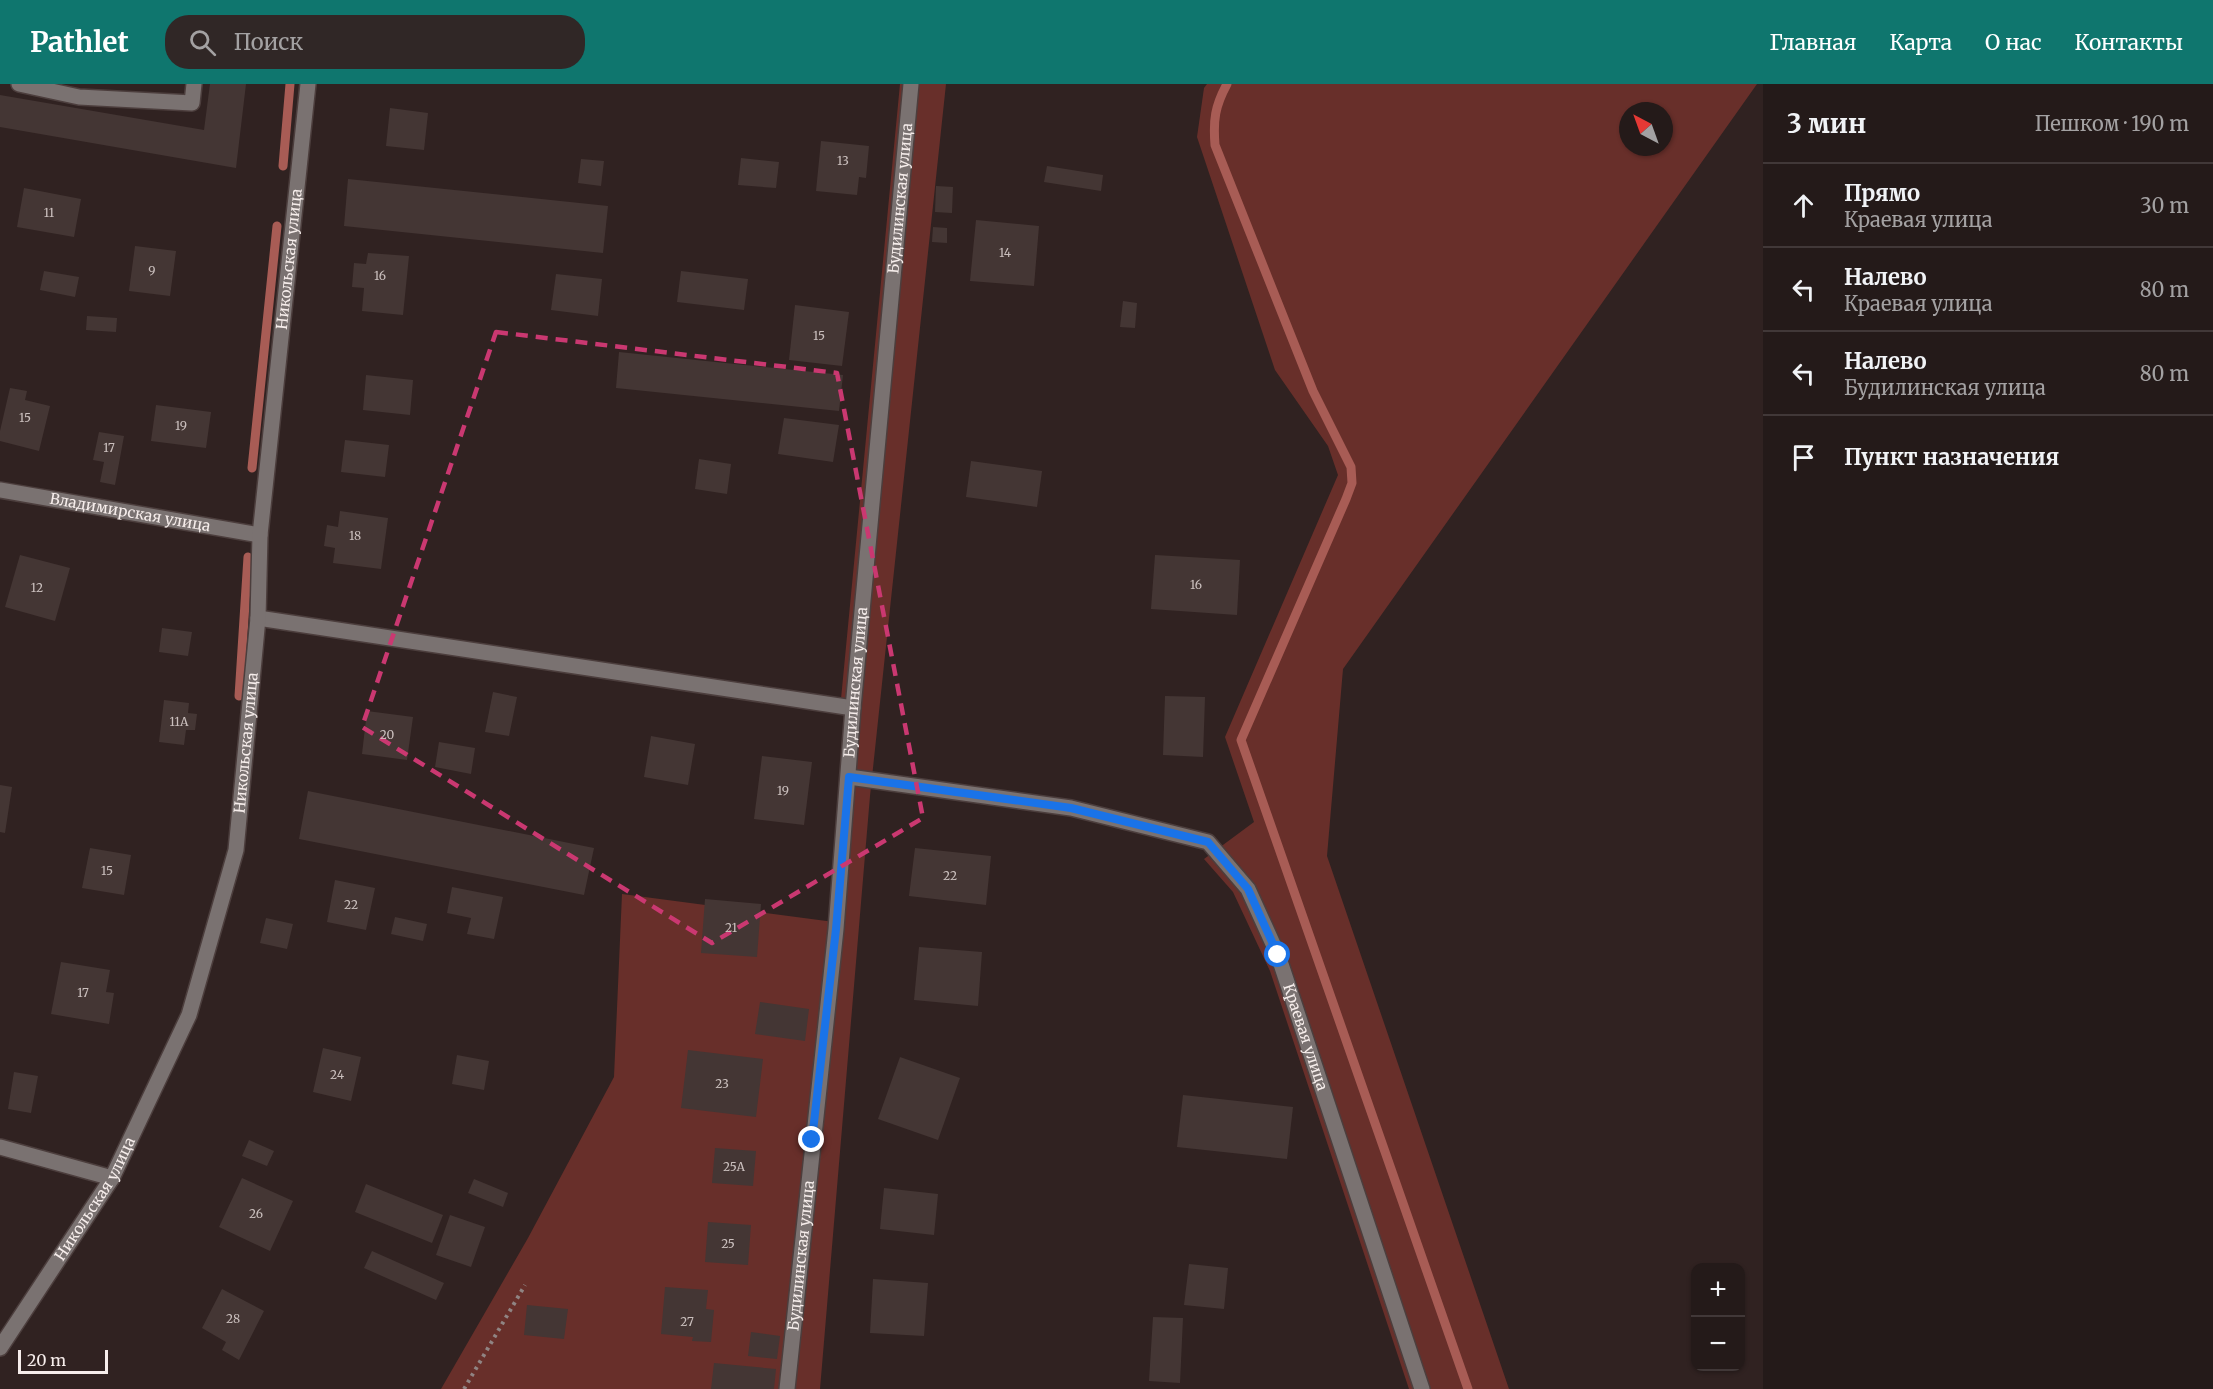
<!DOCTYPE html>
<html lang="ru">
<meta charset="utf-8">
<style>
body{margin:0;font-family:Merriweather,serif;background:#302726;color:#f1f3f6}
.controls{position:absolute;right:18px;bottom:18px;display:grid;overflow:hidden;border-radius:12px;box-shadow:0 2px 4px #0004}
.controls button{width:54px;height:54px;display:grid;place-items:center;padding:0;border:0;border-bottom:2px solid #413838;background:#241a19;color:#f1f3f6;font:30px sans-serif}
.compass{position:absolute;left:1619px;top:18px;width:54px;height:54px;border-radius:50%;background:#241a19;box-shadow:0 2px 4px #0004;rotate:319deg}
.scale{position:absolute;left:18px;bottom:15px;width:90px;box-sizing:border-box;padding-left:6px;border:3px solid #f6edeb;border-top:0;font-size:16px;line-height:21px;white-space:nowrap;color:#f6edeb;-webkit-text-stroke:4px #302221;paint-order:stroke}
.stop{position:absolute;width:18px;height:18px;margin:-14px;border:4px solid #1a73e8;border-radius:50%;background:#fff}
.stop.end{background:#1a73e8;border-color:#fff;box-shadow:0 2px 6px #0008}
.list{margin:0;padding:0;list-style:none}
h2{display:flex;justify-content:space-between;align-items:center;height:78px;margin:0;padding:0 24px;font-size:26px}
h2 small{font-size:20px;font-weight:400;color:#a3a1a2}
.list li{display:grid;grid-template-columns:39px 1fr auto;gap:18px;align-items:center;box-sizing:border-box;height:84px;padding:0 24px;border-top:2px solid #413838}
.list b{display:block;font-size:22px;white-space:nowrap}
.list p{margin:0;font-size:20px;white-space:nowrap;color:#a3a1a2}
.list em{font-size:20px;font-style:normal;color:#a3a1a2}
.icon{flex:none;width:33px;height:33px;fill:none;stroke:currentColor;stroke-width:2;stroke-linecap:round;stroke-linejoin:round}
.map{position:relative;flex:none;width:1763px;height:1305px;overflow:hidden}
header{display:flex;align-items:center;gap:36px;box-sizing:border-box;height:84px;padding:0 30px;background:#0f766e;color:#fff}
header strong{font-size:28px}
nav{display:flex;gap:33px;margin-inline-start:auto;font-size:21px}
.search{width:420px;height:54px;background:#302726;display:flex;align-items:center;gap:15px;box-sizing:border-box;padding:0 21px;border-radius:24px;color:#a3a1a2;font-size:22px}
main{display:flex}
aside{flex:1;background:#241a19}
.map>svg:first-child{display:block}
.green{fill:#682f2a;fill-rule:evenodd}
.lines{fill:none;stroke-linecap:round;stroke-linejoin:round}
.stream{stroke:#a85c55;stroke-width:9}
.building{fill:#443634}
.minor-casing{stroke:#4c3e3d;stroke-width:18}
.path{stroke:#908483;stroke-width:4;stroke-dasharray:3 4.5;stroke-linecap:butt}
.minor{stroke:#7a7271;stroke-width:15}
.route{stroke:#1a73e8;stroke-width:8}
.marked{fill:none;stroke:#ca3871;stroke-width:4.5;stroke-dasharray:12 8;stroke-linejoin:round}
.labels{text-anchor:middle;stroke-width:4.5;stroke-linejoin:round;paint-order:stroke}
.number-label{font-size:12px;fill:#cabfbd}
.street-label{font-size:15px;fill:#f6edeb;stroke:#302221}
</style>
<header>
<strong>Pathlet</strong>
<div class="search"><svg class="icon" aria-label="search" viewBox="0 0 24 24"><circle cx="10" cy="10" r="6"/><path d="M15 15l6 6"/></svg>Поиск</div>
<nav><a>Главная</a><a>Карта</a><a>О нас</a><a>Контакты</a></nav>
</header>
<main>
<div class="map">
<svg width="1763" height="1305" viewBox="0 0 1763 1305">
<rect width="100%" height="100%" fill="#302221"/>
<g class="green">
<path d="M900 0H946L870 712 820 1305H441L528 1154 614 993 622 810 834 838 849 649 841 615Z"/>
<path d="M1207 0H1757L1343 585 1327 772 1509 1305H1409L1270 887 1233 808 1204 775 1254 738 1225 653 1338 391 1328 362 1275 286 1197 53 1204 4ZM1628 27H1664V63H1628Z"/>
</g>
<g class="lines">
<g class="stream">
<path d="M1227 0C1215 22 1213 36 1215 61L1313 307 1351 383 1352 399 1346 415 1241 656 1468 1305"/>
<path d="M283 82 290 0"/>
<path d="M252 384 277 142"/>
<path d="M239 612 248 473"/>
</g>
</g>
<g class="building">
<path d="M210 0H246L236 84 0 43V11L204 46Z"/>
<path d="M390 24 428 29 424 66 386 62Z"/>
<path d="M821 57 869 62 866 94 859 93 857 111 816 107Z"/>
<path d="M741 74 779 78 776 104 738 101Z"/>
<path d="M581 75 604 77 601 102 578 99Z"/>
<path d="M1047 82 1103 91 1101 107 1044 98Z"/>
<path d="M348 95 608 122 603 169 344 142Z"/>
<path d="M936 102 953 103 952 129 935 128Z"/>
<path d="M24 104 81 115 74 153 17 143Z"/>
<path d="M976 136 1039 142 1034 202 970 197Z"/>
<path d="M933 143 947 144V159L932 158Z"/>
<path d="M135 162 176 167 170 212 129 207Z"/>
<path d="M368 169 409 172 403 231 362 227 364 204 352 203 354 179 366 180Z"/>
<path d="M44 187 79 193 75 213 40 206Z"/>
<path d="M681 187 748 195 744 226 677 218Z"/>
<path d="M556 190 602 195 598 232 551 226Z"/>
<path d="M1123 217 1137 219 1135 244 1120 243Z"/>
<path d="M795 221 849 228 842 282 789 276Z"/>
<path d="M87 232 117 234 116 248 86 246Z"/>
<path d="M619 268 843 291 839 327 616 304Z"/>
<path d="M366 291 413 296 410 331 363 326Z"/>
<path d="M10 304 27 307 25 316 50 322 39 367 0 357V347Z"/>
<path d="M156 321 211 328 206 364 151 357Z"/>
<path d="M784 334 839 341 833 378 778 370Z"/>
<path d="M99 348 124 352 115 401 100 398 104 378 93 376Z"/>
<path d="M345 356 389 361 385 393 341 388Z"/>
<path d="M699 375 731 380 727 410 695 405Z"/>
<path d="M971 377 1042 387 1037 423 966 413Z"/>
<path d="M340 427 388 434 381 485 333 479 335 464 324 462 327 441 338 443Z"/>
<path d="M20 471 70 484 55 537 5 523Z"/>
<path d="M1155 471 1240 476 1237 531 1151 525Z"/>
<path d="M162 544 192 548 188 572 159 568Z"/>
<path d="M493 608 517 613 509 652 485 648Z"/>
<path d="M1165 612 1205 613 1203 673 1163 671Z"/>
<path d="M164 616 189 619 188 629 197 630 195 646H186L184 661 159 658Z"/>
<path d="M367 627 413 633 407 676 362 670Z"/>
<path d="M651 652 695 660 688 701 644 693Z"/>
<path d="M439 658 475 664 471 690 435 683Z"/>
<path d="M762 672 812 678 804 741 754 735Z"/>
<path d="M0 701 12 703 5 749 0 748Z"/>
<path d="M308 707 594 764 584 811 299 755Z"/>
<path d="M90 764 131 771 124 811 82 804Z"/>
<path d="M915 764 991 772 986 821 909 812Z"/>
<path d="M335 796 375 804 366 846 327 838Z"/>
<path d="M452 803 503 813 494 855 467 850 471 834 447 829Z"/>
<path d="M705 815 761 820 757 873 701 869Z"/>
<path d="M395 833 427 840 423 857 391 850Z"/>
<path d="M266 834 293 840 287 865 260 859Z"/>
<path d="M919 863 982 868 978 922 914 916Z"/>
<path d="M61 878 110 886 106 908 114 909 109 940 51 930Z"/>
<path d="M760 918 809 925 805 957 755 950Z"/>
<path d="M323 964 361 973 351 1017 313 1008Z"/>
<path d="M688 966 763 975 756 1033 681 1024Z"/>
<path d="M457 971 489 977 484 1006 452 1000Z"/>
<path d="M900 973 960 994 938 1056 878 1035Z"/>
<path d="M14 988 38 992 31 1029 8 1025Z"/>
<path d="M1183 1011 1293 1023 1287 1075 1177 1063Z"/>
<path d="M249 1056 274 1067 267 1082 242 1072Z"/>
<path d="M715 1064 756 1067 753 1102 712 1099Z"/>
<path d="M242 1094 293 1117 270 1167 219 1143Z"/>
<path d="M474 1095 508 1109 503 1123 468 1109Z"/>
<path d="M366 1100 443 1131 432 1159 355 1128Z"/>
<path d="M884 1104 938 1110 934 1151 880 1145Z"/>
<path d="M450 1131 485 1143 471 1183 436 1171Z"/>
<path d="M708 1138 751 1141 748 1181 705 1178Z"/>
<path d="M372 1167 444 1199 436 1216 364 1184Z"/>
<path d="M1189 1180 1228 1184 1224 1225 1184 1221Z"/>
<path d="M873 1195 928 1199 924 1252 870 1249Z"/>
<path d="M665 1203 708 1206 706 1225 714 1226 711 1258 692 1257 693 1253 661 1250Z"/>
<path d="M222 1205 264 1227 239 1276 222 1266 226 1258 202 1244Z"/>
<path d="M527 1221 568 1225 564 1255 524 1251Z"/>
<path d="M1153 1233 1183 1234 1180 1299 1149 1297Z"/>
<path d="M751 1248 780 1252 777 1275 748 1272Z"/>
<path d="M714 1279 776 1285 774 1305H711Z"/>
</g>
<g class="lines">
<g class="minor-casing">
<g id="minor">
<path d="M19 0 79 13 192 19 194 0"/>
<path id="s1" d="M0 406 260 451"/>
<path d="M258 534 853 624"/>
<path id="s2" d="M849 693 1071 724 1208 758 1248 805 1278 871 1422 1305"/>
<path d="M0 1063 112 1094"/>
<path id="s3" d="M0 1264 112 1094 189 931 236 766 258 534 260 451 308 0"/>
<path id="s4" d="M787 1305 836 845 853 624 911 0"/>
</g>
</g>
<path class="path" d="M464 1305 525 1201"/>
<use href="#minor" class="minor"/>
</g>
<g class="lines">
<path class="route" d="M812 1056 836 845 849 693 1071 724 1208 758 1248 805 1278 871"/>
</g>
<path class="marked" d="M496 248 837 289 923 734 712 859 362 643Z"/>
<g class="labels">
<g class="number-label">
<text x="843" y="81">13</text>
<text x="49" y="133">11</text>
<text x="1005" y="173">14</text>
<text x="152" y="191">9</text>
<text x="380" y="196">16</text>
<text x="819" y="256">15</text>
<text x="25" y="338">15</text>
<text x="181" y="346">19</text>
<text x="109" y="368">17</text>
<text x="355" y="456">18</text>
<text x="1196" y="505">16</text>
<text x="37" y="508">12</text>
<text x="179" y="642">11А</text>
<text x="387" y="655">20</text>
<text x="783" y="711">19</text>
<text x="107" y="791">15</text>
<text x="950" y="796">22</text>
<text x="351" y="825">22</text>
<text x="731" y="848">21</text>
<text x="83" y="913">17</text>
<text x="337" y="995">24</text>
<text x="722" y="1004">23</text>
<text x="734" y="1087">25А</text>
<text x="256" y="1134">26</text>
<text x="728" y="1164">25</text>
<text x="233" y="1239">28</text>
<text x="687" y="1242">27</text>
</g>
<g class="street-label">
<text dy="5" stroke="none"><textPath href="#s4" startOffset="1196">Будилинская улица</textPath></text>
<text dy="5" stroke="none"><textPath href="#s3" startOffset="1149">Никольская улица</textPath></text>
<text dy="5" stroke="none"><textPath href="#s1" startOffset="132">Владимирская улица</textPath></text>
<text dy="5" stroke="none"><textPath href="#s4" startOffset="710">Будилинская улица</textPath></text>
<text dy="5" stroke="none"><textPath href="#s3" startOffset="663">Никольская улица</textPath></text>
<text dy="5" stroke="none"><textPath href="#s2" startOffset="586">Краевая улица</textPath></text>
<text dy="5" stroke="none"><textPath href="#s3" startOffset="177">Никольская улица</textPath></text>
<text dy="5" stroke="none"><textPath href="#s4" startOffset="134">Будилинская улица</textPath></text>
</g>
</g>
</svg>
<div class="controls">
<button>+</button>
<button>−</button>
</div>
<svg class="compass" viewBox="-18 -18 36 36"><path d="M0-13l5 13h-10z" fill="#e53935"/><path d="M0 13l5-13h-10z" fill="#a3a1a2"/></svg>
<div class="scale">20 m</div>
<div class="stop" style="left:1278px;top:871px"></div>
<div class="stop end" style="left:812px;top:1056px"></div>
</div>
<aside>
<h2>3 мин<small>Пешком · 190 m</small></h2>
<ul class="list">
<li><svg class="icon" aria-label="ahead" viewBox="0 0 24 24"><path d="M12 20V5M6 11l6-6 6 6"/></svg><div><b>Прямо</b><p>Краевая улица</p></div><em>30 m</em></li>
<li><svg class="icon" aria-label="left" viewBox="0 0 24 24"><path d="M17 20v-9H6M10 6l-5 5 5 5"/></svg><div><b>Налево</b><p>Краевая улица</p></div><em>80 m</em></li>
<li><svg class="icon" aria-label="left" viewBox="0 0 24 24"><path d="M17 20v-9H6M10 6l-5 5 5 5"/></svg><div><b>Налево</b><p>Будилинская улица</p></div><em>80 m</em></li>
<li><svg class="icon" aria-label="arrive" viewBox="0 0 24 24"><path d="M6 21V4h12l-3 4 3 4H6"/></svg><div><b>Пункт назначения</b></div></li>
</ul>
</aside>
</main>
